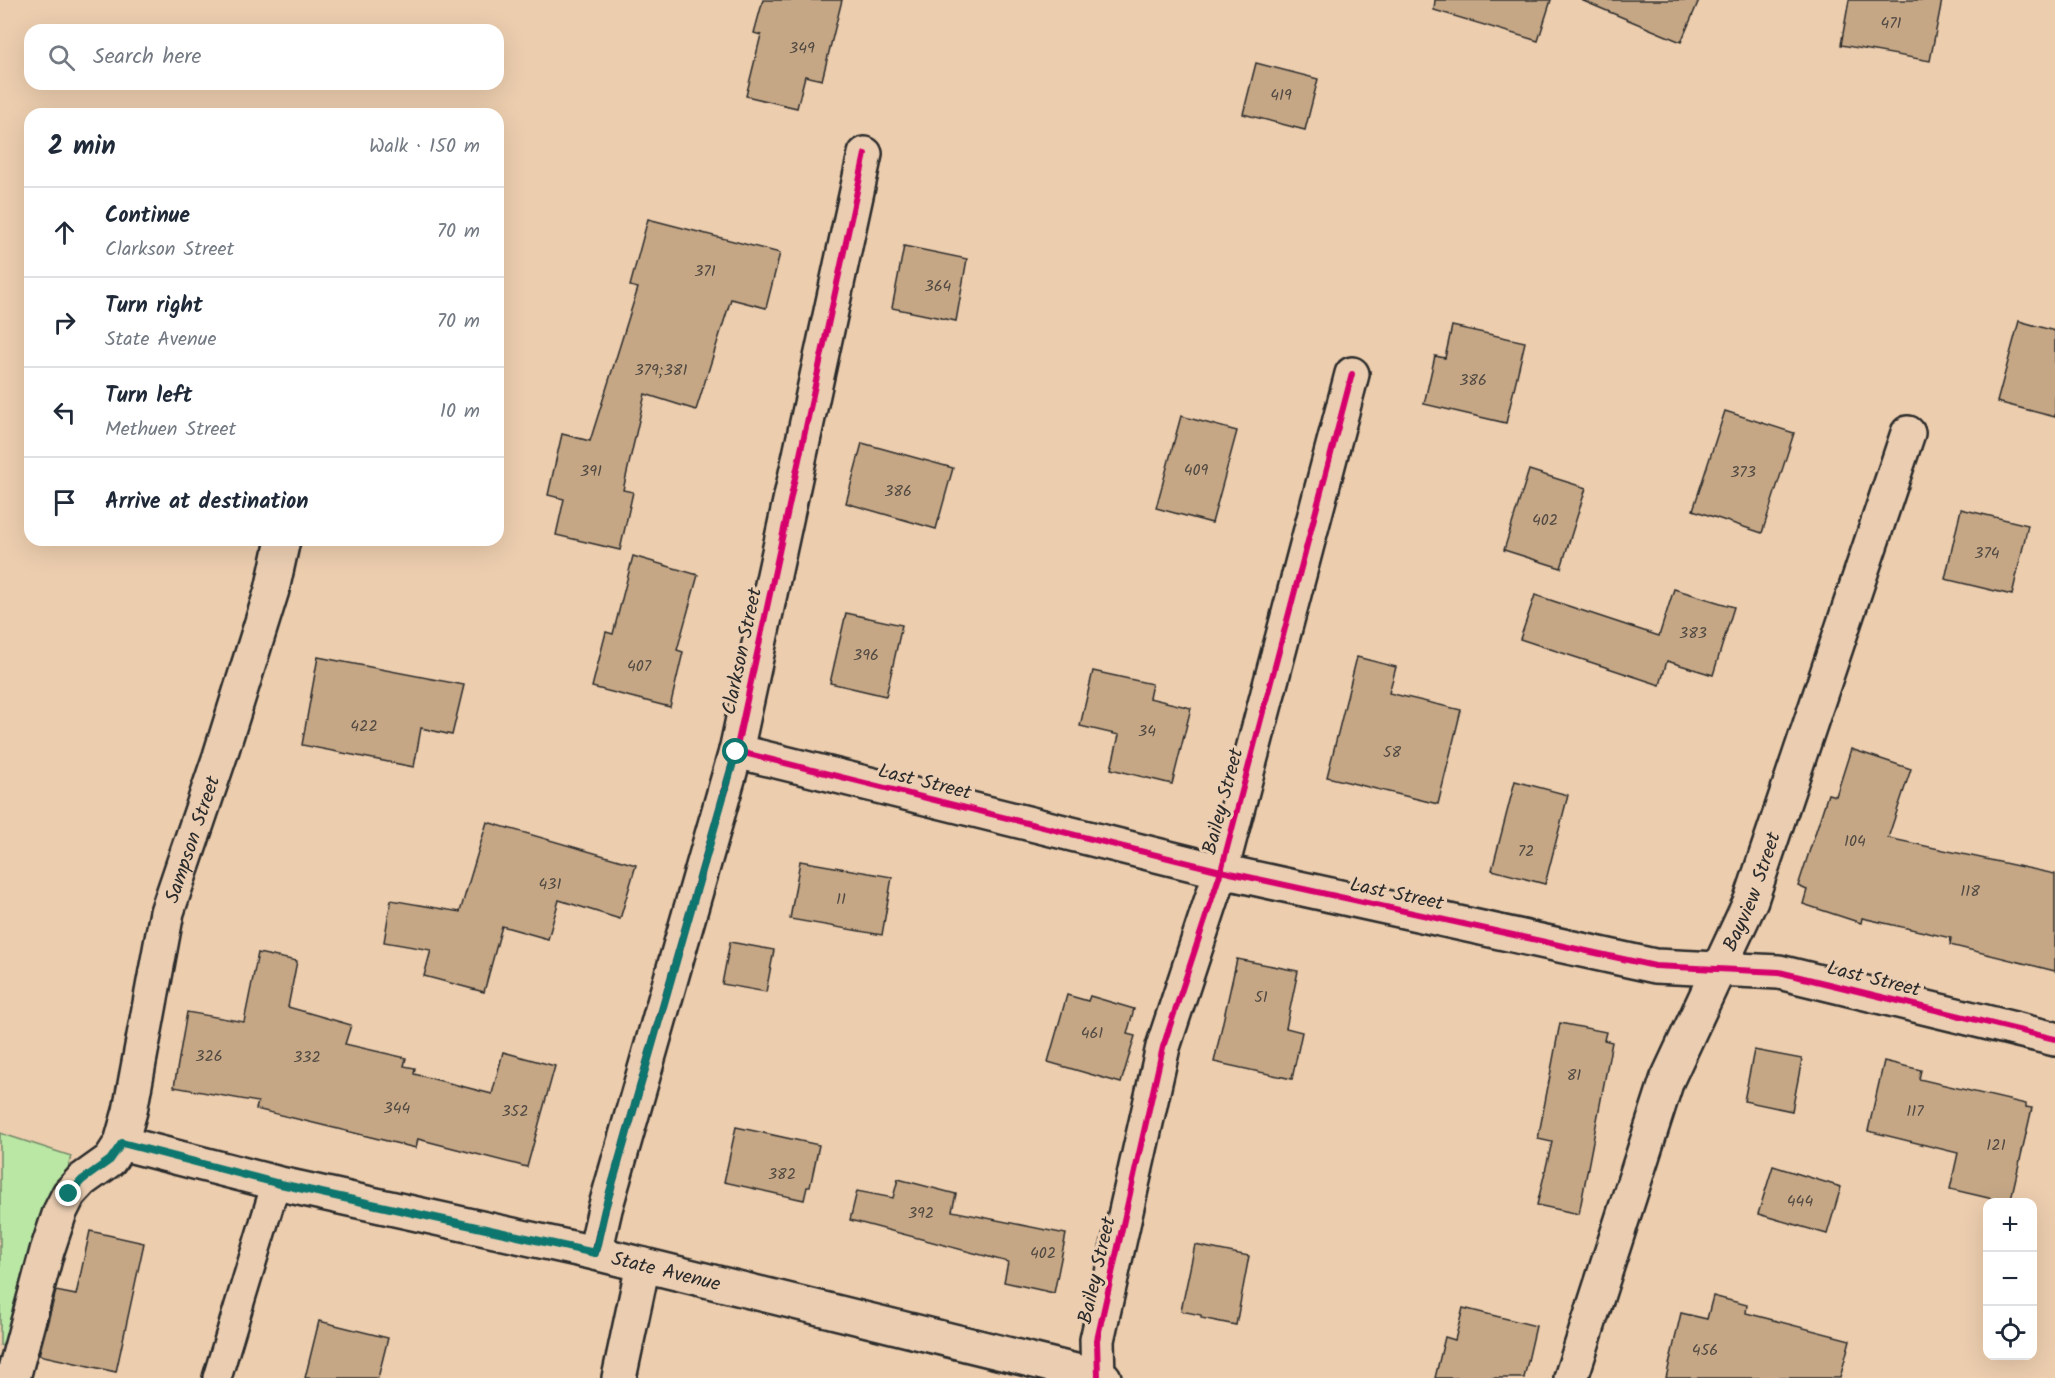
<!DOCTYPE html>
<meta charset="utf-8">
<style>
body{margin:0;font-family:Kalam,sans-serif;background:#f6f6f7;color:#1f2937}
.controls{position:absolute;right:18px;bottom:18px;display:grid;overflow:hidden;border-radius:12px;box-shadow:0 6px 24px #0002}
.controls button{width:54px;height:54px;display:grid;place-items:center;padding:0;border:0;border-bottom:2px solid #e0e1e3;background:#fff;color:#1f2937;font:30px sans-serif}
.stop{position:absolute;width:18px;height:18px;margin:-14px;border:4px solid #0f766e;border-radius:50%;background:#fff}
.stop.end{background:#0f766e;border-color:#fff;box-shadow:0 2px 6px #0008}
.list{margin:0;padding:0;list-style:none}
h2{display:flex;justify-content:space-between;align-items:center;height:78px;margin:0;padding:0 24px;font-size:26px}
h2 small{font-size:20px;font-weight:400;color:#747a83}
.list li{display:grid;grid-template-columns:39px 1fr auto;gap:18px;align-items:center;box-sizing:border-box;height:90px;padding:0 24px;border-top:2px solid #e0e1e3}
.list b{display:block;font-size:22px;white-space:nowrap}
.list p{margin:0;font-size:20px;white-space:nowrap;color:#747a83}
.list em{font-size:20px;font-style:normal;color:#747a83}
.icon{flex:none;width:33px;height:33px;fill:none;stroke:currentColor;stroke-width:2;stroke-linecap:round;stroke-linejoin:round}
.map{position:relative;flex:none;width:2055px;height:1378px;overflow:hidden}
.search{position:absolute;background:#fff;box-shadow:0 6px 24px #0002;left:24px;top:24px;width:480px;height:66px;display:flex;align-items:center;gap:15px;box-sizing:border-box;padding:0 21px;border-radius:18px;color:#747a83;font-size:22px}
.panel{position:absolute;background:#fff;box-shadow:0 6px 24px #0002;left:24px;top:108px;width:480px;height:438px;border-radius:18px}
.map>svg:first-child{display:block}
.green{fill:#bae7a4;stroke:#728968;stroke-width:1.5}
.building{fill:#c5a786;stroke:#2b2b2b;stroke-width:1.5}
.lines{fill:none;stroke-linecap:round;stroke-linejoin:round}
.lane-casing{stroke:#2b2b2b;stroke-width:32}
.street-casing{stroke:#2b2b2b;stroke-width:38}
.lane{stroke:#ebceb2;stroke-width:27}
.street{stroke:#ebceb2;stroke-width:33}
.cycleway-casing{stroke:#ebceb2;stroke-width:10}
.cycleway{stroke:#d6006c;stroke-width:6}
.route{stroke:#0f766e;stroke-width:8}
.labels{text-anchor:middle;stroke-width:6;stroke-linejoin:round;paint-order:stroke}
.number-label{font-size:16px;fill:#524a42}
.street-label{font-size:20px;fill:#2b2b2b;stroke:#ebceb2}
</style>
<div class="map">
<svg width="2055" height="1378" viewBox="0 0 2055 1378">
<rect width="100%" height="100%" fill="#eccdae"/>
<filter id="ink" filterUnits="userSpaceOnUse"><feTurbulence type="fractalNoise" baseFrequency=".0167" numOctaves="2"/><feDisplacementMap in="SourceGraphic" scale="12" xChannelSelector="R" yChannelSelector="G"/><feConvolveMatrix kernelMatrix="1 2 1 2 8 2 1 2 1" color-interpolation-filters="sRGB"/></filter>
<g filter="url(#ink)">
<path class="green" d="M0 1133 71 1156 59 1206 5 1347 0 1345Z"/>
<g class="building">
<path d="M763 0H842L822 80 805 76 797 108 746 96 761 35 754 33Z"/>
<path d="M1435 0H1551L1538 41 1434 10Z"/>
<path d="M1581 0H1699L1681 42Z"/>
<path d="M1849 0H1942L1930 61 1841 45Z"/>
<path d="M1256 63 1318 79 1305 130 1243 114Z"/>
<path d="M648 219 780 253 766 308 731 299 696 410 645 394 623 490 633 492 620 550 556 535 564 499 548 495 562 434 590 441 638 288 630 286Z"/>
<path d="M904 246 967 259 956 321 892 308Z"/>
<path d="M2019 321 2055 331V417L1997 402Z"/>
<path d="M1452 326 1525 342 1506 423 1424 404 1435 356 1445 358Z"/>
<path d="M1725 411 1794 433 1762 533 1693 510Z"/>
<path d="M1181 416 1237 431 1212 523 1156 508Z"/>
<path d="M862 443 953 468 936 529 846 503Z"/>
<path d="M1529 470 1586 488 1561 568 1504 550Z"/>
<path d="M1961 509 2028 525 2012 595 1945 579Z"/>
<path d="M633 556 698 575 677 650 683 652 670 707 592 687 606 632 613 634Z"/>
<path d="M1674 589 1734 607 1713 675 1667 661 1660 685 1520 639 1535 595 1659 636Z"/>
<path d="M846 613 902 625 886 696 830 683Z"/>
<path d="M318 657 464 685 452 735 421 728 414 767 302 745Z"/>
<path d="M1357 657 1396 667 1389 693 1461 710 1438 804 1327 777Z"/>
<path d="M1093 671 1152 684 1149 698 1191 708 1172 784 1111 769 1119 735 1080 726Z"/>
<path d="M1851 749 1911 769 1888 838 2055 874V971L1950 945 1951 938 1862 918 1861 923 1803 904 1807 890 1798 886 1828 794 1836 796Z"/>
<path d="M1515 781 1568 795 1545 884 1492 870Z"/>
<path d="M487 822 636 865 620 919 559 900 548 939 502 926 484 992 424 976 431 950 384 942 391 900 460 912Z"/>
<path d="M800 861 892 877 882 935 790 919Z"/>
<path d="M730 942 774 950 766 992 722 984Z"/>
<path d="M258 953 297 961 288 1007 351 1025 345 1044 406 1058 404 1066 415 1068 414 1074 492 1094 503 1052 555 1066 527 1167 418 1139 416 1148 256 1109 258 1102 174 1087 187 1012 244 1022Z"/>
<path d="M1237 959 1298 971 1286 1028 1302 1032 1292 1079 1214 1062Z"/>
<path d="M1067 995 1088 1001 1090 996 1134 1009 1127 1034 1135 1036 1121 1083 1048 1062Z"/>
<path d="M1560 1023 1606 1032 1604 1040 1612 1042 1579 1214 1537 1205 1552 1142 1538 1139Z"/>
<path d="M1754 1050 1802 1059 1792 1111 1744 1101Z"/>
<path d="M1884 1061 1921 1070 1919 1079 2026 1104V1107L2032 1108 2010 1203 1950 1189 1958 1153 1868 1131Z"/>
<path d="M736 1127 819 1145 810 1187H807L804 1200 724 1182Z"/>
<path d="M1773 1166 1841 1187 1827 1234 1758 1214Z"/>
<path d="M898 1179 956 1194 952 1211 1066 1234 1054 1293 1004 1282 1008 1262 850 1220 857 1191 893 1198Z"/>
<path d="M90 1231 144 1243 116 1372 39 1355 56 1291 76 1295Z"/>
<path d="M1195 1245 1249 1256 1236 1325 1201 1318V1315L1181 1311Z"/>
<path d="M1713 1296 1747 1305 1746 1313 1850 1340 1840 1378H1666L1681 1313 1707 1319Z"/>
<path d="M1463 1308 1536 1326 1524 1378H1435L1445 1337 1455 1340Z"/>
<path d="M319 1321 388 1338 378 1378H305Z"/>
</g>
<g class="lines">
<g class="lane-casing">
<path id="lane" d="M217 1378 276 1183"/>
</g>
<g class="street-casing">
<g id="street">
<path d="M736 751 1221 871 1655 966 1779 972 2055 1039"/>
<path id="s1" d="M121 1143 276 1183 595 1253 1104 1378"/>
<path d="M595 1253 605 1209 736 751 865 154"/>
<path id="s2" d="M13 1378 47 1251 60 1212 69 1194 82 1180 110 1160 121 1143 130 1111 167 912 220 756 272 590 283 540"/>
<path d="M619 1378 643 1265"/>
<path d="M1098 1378 1097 1340 1163 1047 1221 871 1352 374"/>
<path id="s3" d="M1571 1378 1667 1080 1751 900 1908 433"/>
</g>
</g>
<use href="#lane" class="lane"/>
<use href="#street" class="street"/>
<g class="cycleway-casing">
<g id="cycleway">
<path d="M736 751 1221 871 1655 966 1779 972 2055 1039"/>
<path d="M595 1253 605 1209 736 751 865 154"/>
<path d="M1098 1378 1097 1340 1163 1047 1221 871 1352 374"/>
</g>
</g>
<use href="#cycleway" class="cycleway"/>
</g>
</g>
<g class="lines" filter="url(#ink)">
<path class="route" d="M69 1194 82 1180 110 1160 122 1143 276 1183 595 1253 605 1209 736 752"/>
</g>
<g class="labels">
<g class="number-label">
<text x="1891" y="28">471</text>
<text x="802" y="53">349</text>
<text x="1281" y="100">419</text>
<text x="705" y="276">371</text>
<text x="938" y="291">364</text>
<text x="661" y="375">379;381</text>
<text x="1473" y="385">386</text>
<text x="1196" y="475">409</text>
<text x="591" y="476">391</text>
<text x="1743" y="477">373</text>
<text x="898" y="496">386</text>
<text x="1545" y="525">402</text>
<text x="1987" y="558">374</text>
<text x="1693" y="638">383</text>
<text x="866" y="660">396</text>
<text x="639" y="671">407</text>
<text x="364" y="731">422</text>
<text x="1147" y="736">34</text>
<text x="1392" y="757">58</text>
<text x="1855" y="846">104</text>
<text x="1526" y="856">72</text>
<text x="550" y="889">431</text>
<text x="1970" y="896">118</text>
<text x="841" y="904">11</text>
<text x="1261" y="1002">51</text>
<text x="1092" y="1038">461</text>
<text x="209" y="1061">326</text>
<text x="307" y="1062">332</text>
<text x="1574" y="1080">81</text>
<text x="397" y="1113">344</text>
<text x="515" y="1116">352</text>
<text x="1915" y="1116">117</text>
<text x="1996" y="1150">121</text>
<text x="782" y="1179">382</text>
<text x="1800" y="1206">444</text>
<text x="921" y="1218">392</text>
<text x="1043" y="1258">402</text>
<text x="1705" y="1355">456</text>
</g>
<g class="street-label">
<text transform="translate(741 651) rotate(-78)" y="7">Clarkson Street</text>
<text transform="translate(925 781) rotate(14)" y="7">Last Street</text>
<text transform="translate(1222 801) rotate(-75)" y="7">Bailey Street</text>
<text dy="7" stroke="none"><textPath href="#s2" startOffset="579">Sampson Street</textPath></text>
<text dy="7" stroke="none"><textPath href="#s3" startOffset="520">Bayview Street</textPath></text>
<text transform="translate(1397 893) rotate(12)" y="7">Last Street</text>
<text transform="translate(1874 978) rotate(14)" y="7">Last Street</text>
<text transform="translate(1096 1270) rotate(-77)" y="7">Bailey Street</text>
<text dy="7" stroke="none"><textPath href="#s1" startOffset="560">State Avenue</textPath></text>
</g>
</g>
</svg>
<div class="controls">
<button>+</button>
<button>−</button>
<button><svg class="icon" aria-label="locate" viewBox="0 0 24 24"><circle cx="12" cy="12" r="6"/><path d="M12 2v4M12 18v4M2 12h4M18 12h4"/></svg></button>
</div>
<div class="stop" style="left:736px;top:752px"></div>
<div class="stop end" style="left:69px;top:1194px"></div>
<div class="search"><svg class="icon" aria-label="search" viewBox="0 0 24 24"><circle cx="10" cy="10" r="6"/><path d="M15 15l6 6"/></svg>Search here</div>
<section class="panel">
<h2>2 min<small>Walk · 150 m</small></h2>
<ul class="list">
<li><svg class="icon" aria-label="ahead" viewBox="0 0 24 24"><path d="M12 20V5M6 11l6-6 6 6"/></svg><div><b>Continue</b><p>Clarkson Street</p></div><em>70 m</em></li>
<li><svg class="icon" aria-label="right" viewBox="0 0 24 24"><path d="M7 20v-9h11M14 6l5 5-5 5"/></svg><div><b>Turn right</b><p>State Avenue</p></div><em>70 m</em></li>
<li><svg class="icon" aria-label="left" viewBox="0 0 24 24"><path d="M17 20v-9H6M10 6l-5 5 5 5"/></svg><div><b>Turn left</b><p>Methuen Street</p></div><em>10 m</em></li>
<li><svg class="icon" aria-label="arrive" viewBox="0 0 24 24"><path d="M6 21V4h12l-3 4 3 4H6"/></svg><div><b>Arrive at destination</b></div></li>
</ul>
</section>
</div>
